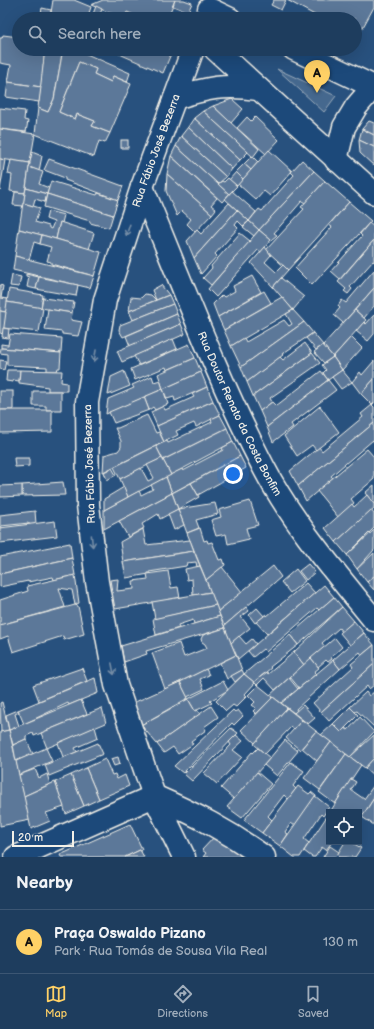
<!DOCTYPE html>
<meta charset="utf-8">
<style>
body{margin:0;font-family:"Balsamiq Sans",sans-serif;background:#2b4867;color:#f1f3f6}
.controls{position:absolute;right:12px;bottom:12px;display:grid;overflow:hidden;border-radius:0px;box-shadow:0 4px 16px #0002}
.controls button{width:36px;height:36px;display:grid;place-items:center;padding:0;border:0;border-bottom:1px solid #3c5673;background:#1e3d5e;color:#f1f3f6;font:20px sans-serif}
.scale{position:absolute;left:12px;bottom:10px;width:62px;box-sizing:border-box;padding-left:4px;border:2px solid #f4f1e8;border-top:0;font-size:11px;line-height:14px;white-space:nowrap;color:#f4f1e8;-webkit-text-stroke:3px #1f4a7a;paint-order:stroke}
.you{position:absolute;left:233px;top:474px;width:14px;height:14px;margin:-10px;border:3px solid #fff;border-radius:50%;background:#1a73e8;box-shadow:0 0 0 6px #1a73e833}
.badge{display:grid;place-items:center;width:26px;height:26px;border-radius:50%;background:#ffd166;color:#111;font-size:13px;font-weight:700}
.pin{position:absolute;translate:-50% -33px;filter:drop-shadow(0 1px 2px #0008)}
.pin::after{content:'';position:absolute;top:21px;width:14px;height:12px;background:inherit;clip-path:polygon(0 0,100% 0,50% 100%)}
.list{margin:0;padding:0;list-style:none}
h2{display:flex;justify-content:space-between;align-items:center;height:52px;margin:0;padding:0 16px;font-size:17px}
h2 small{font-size:13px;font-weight:400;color:#a1aebc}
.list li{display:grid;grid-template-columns:26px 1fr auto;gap:12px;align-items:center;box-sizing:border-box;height:64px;padding:0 16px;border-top:1px solid #3c5673}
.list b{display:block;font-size:15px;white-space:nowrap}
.list p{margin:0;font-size:13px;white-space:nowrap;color:#a1aebc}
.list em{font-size:13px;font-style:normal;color:#a1aebc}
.icon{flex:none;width:22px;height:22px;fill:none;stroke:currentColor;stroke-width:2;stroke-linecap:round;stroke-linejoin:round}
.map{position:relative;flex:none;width:374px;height:857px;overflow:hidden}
.search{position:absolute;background:#1e3d5e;box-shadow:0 4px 16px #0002;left:12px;right:12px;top:12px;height:44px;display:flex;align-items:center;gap:10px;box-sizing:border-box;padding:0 14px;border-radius:22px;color:#a1aebc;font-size:15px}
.sheet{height:116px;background:#1e3d5e}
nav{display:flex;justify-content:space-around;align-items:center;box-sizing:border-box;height:56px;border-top:1px solid #3c5673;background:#1e3d5e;font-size:11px;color:#a1aebc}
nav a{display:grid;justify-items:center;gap:2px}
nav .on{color:#ffd166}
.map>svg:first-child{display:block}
.green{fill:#45688e;stroke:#9cacbb}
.building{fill:#5b7899;stroke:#f4f1e8}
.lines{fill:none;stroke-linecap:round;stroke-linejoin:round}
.minor-casing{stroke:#f4f1e8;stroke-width:25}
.minor{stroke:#1f4a7a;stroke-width:22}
.oneway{stroke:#748da6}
.labels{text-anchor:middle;stroke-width:3.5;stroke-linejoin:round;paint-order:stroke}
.street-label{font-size:11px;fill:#f4f1e8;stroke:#1f4a7a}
</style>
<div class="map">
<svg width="374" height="857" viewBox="0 0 374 857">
<rect width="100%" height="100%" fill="#28517e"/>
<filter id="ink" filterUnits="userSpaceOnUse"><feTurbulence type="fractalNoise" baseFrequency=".025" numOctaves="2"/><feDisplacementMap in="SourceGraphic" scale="8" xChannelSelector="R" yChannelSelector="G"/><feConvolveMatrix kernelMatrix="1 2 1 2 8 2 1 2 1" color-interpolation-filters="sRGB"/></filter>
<g filter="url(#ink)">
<path class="green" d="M277 69 336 96 324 112Z"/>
<g class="building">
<path d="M53 0H74L91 7 87 19H50Z"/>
<path d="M103 0H175L167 19H144L127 12 124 19 91 5Z"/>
<path d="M175 0H184L192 3 188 12 173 6Z"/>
<path d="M274 0H286L281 10 271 5Z"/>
<path d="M287 0H374V7L357 38 355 37V19H322Z"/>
<path d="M96 6 102 9 99 17 93 14Z"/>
<path d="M42 8 51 10 50 19H40Z"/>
<path d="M111 13 124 19H125H108Z"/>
<path d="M3 35 19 37V49H45L41 87 8 82 11 65 0 63V38H2Z"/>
<path d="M45 49H63L54 99 48 112 38 108Z"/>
<path d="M63 49H75L130 73 127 82 113 76 111 82 94 74 96 69 79 62 59 112 75 119 77 114 95 121 92 126 110 133 105 143 99 141 94 157 35 134 38 108 48 112 54 99Z"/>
<path d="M108 49H173L163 73Z"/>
<path d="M79 62 96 69 94 74 111 82 113 76 131 84 110 133 92 126 95 121 77 114 75 119 59 112Z"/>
<path d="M8 82 41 87 39 102 6 97Z"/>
<path d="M232 99 243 109 231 123 213 106Z"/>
<path d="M213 106 259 149 253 157 203 111Z"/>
<path d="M0 108 25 111 24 120 28 121 26 132 0 129Z"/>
<path d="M203 111 248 152 240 160 194 118Z"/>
<path d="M247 117 251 121 255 117 279 140 266 154 237 128Z"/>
<path d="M194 118 240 160 232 169 188 127Z"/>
<path d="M369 121 374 123V135L362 129Z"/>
<path d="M188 127 232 169 226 177 181 136Z"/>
<path d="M0 129 35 134 30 163 0 159Z"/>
<path d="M362 129 374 135V147L359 140Z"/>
<path d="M181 136 226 177 218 184 176 146Z"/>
<rect x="121" y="140" width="7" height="8"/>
<path d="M359 140 374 147V166L360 153Z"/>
<path d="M176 146 229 194 222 202 171 156Z"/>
<path d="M269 150 292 171 270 196 264 191 256 200 238 184Z"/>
<path d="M32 152 42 156 39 171 29 167Z"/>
<path d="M171 156 217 198 211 205 216 209 212 214 167 174Z"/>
<path d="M252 156 258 162 251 170 244 164Z"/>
<path d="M0 159 5 160 0 190Z"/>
<path d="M49 159 123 186 118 200 65 180V178L44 170Z"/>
<path d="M11 160 30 163 25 193 10 191 12 175 8 174Z"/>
<path d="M302 160 314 171 259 230 249 221 259 209 262 211 294 175 291 172Z"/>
<path d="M244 164 251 170 243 179 236 172Z"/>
<path d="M29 167 43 172 39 184 49 188 47 194 26 188Z"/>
<path d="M314 171 325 181 305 203 302 201 274 233 277 235 271 240 259 230Z"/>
<path d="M236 172 243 179 237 186 229 180Z"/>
<path d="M167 174 212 214 195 232 187 224 191 219 182 211 177 216 166 191Z"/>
<path d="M228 178 237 186 229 194 218 184 222 181 224 182Z"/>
<path d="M51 181 97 195 98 193 118 200 113 215 47 194Z"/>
<path d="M325 181 349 202 288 270 266 250 304 209 301 207Z"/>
<path d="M26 188 47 194 45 202 35 199 33 206 23 203Z"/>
<path d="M232 191 256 212 249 221 225 199Z"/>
<path d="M15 192 25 193 23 206 13 205Z"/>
<path d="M47 194 113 215 109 228 90 223V221L44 207Z"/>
<path d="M349 202 371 221 312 285 295 268 332 227 329 225Z"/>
<path d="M23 203 40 208 35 222 49 226V228L51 229 54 222 46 219 48 211 64 215 62 223 60 222 56 239 19 229Z"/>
<path d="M229 203 237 210 194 258 187 241 197 230 201 234Z"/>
<path d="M237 210 249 221 243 226 238 221 235 225 238 228 215 254 217 256 201 274 194 258Z"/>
<path d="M249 221 259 230 254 236 243 227Z"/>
<path d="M60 222 94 233 89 249 56 239Z"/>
<path d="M369 223 374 227V240L340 279 331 271 362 236 360 234Z"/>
<path d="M19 229 42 235 40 244 34 242 29 260 15 256Z"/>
<path d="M259 230 271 240 261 252 258 250 216 297 208 289Z"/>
<path d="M240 233 250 241 211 285 203 278 212 268 211 266Z"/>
<path d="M42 235 101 252 94 276 51 264V262L47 261 51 247 40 244Z"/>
<path d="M374 240V262L373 261 350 287 352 289 348 294 344 291 346 289 338 282Z"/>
<path d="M265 247 271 255 265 262 276 272 283 265 288 270 273 287 251 263Z"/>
<path d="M15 256 94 276 90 288 13 270Z"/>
<path d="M374 270V288L343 323 334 315 340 308 338 306 342 300 346 303Z"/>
<path d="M26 274 39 277 36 289 27 287 29 277 26 276Z"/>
<path d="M12 275 21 277 19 287 10 286Z"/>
<path d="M252 276 261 292 218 317 213 304 222 295 224 297 235 291 233 286Z"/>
<path d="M39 277 78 285 76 296 36 289Z"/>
<path d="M281 278 304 297 293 310 273 287Z"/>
<path d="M0 285 3 286 1 298 8 299 6 312 0 311Z"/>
<path d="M161 285 169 295 156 300 152 290Z"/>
<path d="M374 288V306L364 318 355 310Z"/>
<path d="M9 289 43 295 41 308 7 302Z"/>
<path d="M264 291 271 303 224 330 218 317Z"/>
<path d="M145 294 151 295 156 300 129 311 131 297 141 298Z"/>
<path d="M169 295 173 304 133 320 129 311Z"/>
<path d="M282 297 293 310 231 346 224 330Z"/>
<path d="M43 298 74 302 72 313 41 308Z"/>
<path d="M7 302 43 308 39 332 3 328Z"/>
<path d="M173 304 177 314 123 337 119 330 120 325Z"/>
<path d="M48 309 72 313 71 320 82 322 78 336 62 334V332L45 330Z"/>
<path d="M293 310 304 322 241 367 231 346 244 338 246 342 284 320 289 326 292 324 286 314Z"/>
<path d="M355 310 366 320 333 357 323 345Z"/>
<path d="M0 311 6 312 3 334 0 333Z"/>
<path d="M177 314 181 324 130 346 126 336Z"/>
<path d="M374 315V334L368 341 356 331 364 322 366 324Z"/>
<path d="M304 322 313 333 282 354 283 355 247 382 241 367Z"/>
<path d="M181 324 185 334 122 362 117 351Z"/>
<path d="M3 328 9 329 8 338 2 337Z"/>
<path d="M313 333 323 345 316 350 306 338Z"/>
<path d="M10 334 62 338 61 353 1 348V344L8 345Z"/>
<path d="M351 337 362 348 342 370 333 357Z"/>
<path d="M173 339 177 349 139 365 134 356Z"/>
<path d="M305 343 312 353 253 396 247 382 280 357 283 360Z"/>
<path d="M189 344 195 358 167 370 166 367 135 380 131 369Z"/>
<path d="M323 345 333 357 324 363 314 352Z"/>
<path d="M1 348 61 353 60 368H58L57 371H47V367L7 365V354L0 353Z"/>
<path d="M312 353 320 363 270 398 272 402 260 411 253 396Z"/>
<path d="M333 357 342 370 328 380 323 373 326 370 322 365Z"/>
<path d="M195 358 201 372 163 389 158 374Z"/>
<path d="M0 360 6 361 4 370 0 369Z"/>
<path d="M374 361V379L361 394 352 382 360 372 362 375Z"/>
<path d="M7 370H20L19 381 13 380V382L6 381Z"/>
<path d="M20 370 62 371 61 382 67 383V391H48V387L19 383Z"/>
<path d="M342 370 352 382 341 389 332 377Z"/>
<path d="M124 371 130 386 108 395 111 377Z"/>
<path d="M321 371 328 380 267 427 260 411 272 402 276 406Z"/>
<path d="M201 372 207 387 175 401 174 397 167 399 163 389Z"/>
<path d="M152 376 154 382 160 380 163 389 106 414 108 399 134 388 132 385Z"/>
<path d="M374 379V403L372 405 361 394Z"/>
<path d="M328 380 336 390 291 424 293 427 273 442 267 427Z"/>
<path d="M207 387 213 401 157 426 151 412 163 406 165 410 194 397 192 394Z"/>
<path d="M163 389 168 404 155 410 153 407 149 410 144 397Z"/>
<rect x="0" y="391" width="13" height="19"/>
<path d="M33 391H61V410H46V406H33Z"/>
<path d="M144 397 149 410 114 423 109 412Z"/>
<path d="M213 401 220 415 196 427 194 423 176 431 178 435 164 442 157 426Z"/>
<path d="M372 405 374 407V423L298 486 290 471 319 447 322 451 363 417 361 414Z"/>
<path d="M320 406 339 432 316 450 312 445 297 456 284 436Z"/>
<path d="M0 410H52V432L0 433Z"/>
<path d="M147 415 156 433 159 432 164 442 103 472 104 455 118 451 121 447V441L115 428H118Z"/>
<path d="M220 415 227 428 163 460 156 446 167 441 168 443 212 422 211 419Z"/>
<path d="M374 423V442L373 440 331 476 333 478 306 501 298 486Z"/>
<path d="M227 428 233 442 171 475 163 460Z"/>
<path d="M233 442 240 456 172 493 166 477 182 469 183 471 223 450 222 448Z"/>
<path d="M156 446 162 458 120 479 114 467Z"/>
<path d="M367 449 374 457V479L351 499 354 503 338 517 317 491Z"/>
<path d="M240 456 246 468 198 495 191 483Z"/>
<path d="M14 458H29V466L15 467Z"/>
<path d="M162 458 171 475 128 497 120 479 141 468 148 481 154 478 147 465Z"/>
<path d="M112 468 116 475 107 480 104 472Z"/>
<path d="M166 477 172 493 104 529V510L139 491 141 495 153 489 151 485Z"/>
<path d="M63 482 65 495 22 496V485Z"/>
<path d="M191 483 199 497 178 509 172 493Z"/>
<path d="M22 485V496L0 497V486Z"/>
<path d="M374 485V504L365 493Z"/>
<path d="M124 487 128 497 104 510V499Z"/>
<path d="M172 493 178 509 160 519 158 514 142 524 144 528 128 537 119 521Z"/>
<path d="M367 495 374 504V508L336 542 325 528 352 504 354 507Z"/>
<path d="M250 501 258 525 246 528 249 539 228 544 226 534 216 536 211 520 221 517 219 510Z"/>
<path d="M215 503 218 514 196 520 199 528 187 533 178 509Z"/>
<path d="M178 509 184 525 174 530 168 514Z"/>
<path d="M371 510 374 514V528L347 555 336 542Z"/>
<path d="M35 511 36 524 29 525V523L1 526 0 528V515Z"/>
<path d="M55 521 57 536 0 543V528Z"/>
<path d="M200 528 204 541 207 540 208 543 212 542 219 560 223 559 225 565 206 580 187 533Z"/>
<path d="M143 529 146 545 190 540 194 551 123 562 120 542Z"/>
<path d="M374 530V550L357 569 347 555Z"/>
<path d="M70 543 72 558 0 574V557Z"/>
<path d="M194 551 200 566 197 567 196 562 187 563 186 566 149 572V574L126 578 123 562Z"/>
<path d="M374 553V576L367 582 357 569Z"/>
<path d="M72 558 75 575 54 580 53 577 28 582V581L0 587V574Z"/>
<path d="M308 564 315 572 306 580 299 571Z"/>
<path d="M200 566 211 592 193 595 192 579 187 580 185 569Z"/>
<path d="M273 566 281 577 224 626 218 611Z"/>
<path d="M222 567 242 592 218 611 206 580Z"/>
<path d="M296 569 305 581 290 593 281 582Z"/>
<path d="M168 571 171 588 178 587 180 598 115 609 110 580 118 579 117 591 134 589 133 581 148 579 147 574Z"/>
<path d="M75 575 79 603 75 605 72 590 59 588 65 607 0 625V600L28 591 27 586Z"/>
<path d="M374 576V590L367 582Z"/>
<path d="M306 583 315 593 267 634 256 622 266 614 267 616Z"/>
<path d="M324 585 334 597 319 610 317 608 266 652 263 649 253 657 248 651Z"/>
<path d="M211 592 216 605 155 619 152 602Z"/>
<path d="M334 597 342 607 298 645 290 635Z"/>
<path d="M75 605 78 606 84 634 64 640 63 636 13 652 8 636 0 639V625Z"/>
<path d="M216 605 220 616 194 624 193 620 178 625 179 628 156 635 153 619Z"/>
<path d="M246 607 249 611 241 617 250 628 231 643 224 626Z"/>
<path d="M342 607 354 621 342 632 339 628 322 643 325 647 304 665 294 652Z"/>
<path d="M257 608 264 616 255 623 249 615Z"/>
<path d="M220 616 225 628 146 651 147 654 124 662 121 646Z"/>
<path d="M354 621 364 633 350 645 340 633Z"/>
<path d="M225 628 236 655 165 689 152 653 179 643 184 657 207 648 205 644 202 642 201 639 203 635Z"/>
<path d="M364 633 374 645 362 655 360 652 340 669 333 660Z"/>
<path d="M290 635 298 645 270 667 271 668 254 682 244 674Z"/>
<path d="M239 636 246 644 252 639 256 644 238 659 231 643Z"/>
<path d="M335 638 342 647 331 657 332 659 328 662 326 660 318 667 311 658Z"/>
<path d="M374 645V664L321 712 313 703 353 667 351 664Z"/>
<path d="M294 652 304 665 275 690 264 678 257 685 254 682 267 672 268 674Z"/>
<path d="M236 655 242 670 227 679 220 663Z"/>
<path d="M311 658 319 668 314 672 316 674 299 688 290 677Z"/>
<path d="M333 660 340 669 296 709 297 711 294 713 281 703Z"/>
<path d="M374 664V685L369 689 367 686 329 721 321 712Z"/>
<path d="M82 668 87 681 39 701 33 685Z"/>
<path d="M206 669 209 675 200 679 204 689 187 697 180 682Z"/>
<path d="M242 670 244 674 235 682 231 676Z"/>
<path d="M244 674 255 683 245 694 247 696 236 707 233 705 226 711 216 701Z"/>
<path d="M95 678 98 693 69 705 68 703 24 724 18 710Z"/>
<path d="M289 678 298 689 281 703 270 695Z"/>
<path d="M223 681 228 690 210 701 212 703 195 711 188 699Z"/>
<path d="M180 682 188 698 141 725 133 703Z"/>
<path d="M258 685 273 697 256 714 253 711 256 708 252 705 255 702 248 695Z"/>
<path d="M366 692 369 696 374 692V727L357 711 355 712 350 707Z"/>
<path d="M273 697 287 708 255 743 241 730Z"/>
<path d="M188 699 195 711 197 710 200 714 157 744 141 725Z"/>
<path d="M81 700 87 714 34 736 33 733 26 736V739L13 745 9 730Z"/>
<path d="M2 702 9 730 1 732 0 703Z"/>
<path d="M303 705 315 718 308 724 294 713Z"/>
<path d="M211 706 218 717 204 727 206 730 191 741 193 744 178 754 173 747 164 753 157 744Z"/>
<path d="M350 707 358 715 341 732 333 724Z"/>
<path d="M102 708 106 723 47 748 41 733Z"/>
<path d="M287 708 302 720 294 729 291 727 265 754 254 744Z"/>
<path d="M18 710 19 712 15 714 19 726 9 730 6 715Z"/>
<path d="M233 710 235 712 238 710 243 716 234 725 232 723 183 773 174 766Z"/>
<path d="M360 717 374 732 350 757 321 735 333 724 341 732 345 728 348 730Z"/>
<path d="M302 720 316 731 300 750 286 738Z"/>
<path d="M95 727 98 738 75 748 77 752 63 757 58 743Z"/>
<path d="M231 728 238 733 192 781 184 774Z"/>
<path d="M9 730 30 820 0 826V732Z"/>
<path d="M316 731 331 742 317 761 302 748Z"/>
<path d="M236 735 243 741 233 750 242 757 217 784 204 773 231 745 229 742Z"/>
<path d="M374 735V758L365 768 350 757Z"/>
<path d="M26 739 33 754 16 761 13 745Z"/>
<path d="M285 740 298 751 277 776 264 765Z"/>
<path d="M331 742 346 754 320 790 304 778Z"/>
<path d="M98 743 103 754 49 776 45 765Z"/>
<path d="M46 748 52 761 19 775 16 761Z"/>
<path d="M258 748 270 758 234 799 221 788 252 752 253 753Z"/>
<path d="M346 754 361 765 335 804 319 792Z"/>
<path d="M118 757 120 764 114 766 111 759Z"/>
<path d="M374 758V776L365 768Z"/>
<path d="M105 759 112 775 115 774 117 779 125 775 129 786 99 799 86 768Z"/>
<path d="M291 762 304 771 293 786 296 789 288 799 284 795 268 816 272 820 262 833 244 820Z"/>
<path d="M86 768 99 799 84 806 71 775Z"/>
<path d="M35 769 39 778 47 774 50 784 24 796 19 775Z"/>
<path d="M257 772 271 784 242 818 227 807Z"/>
<path d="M71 775 84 806 66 814 55 782Z"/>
<path d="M351 779 356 782 351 790 364 799 374 785V798L359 821V812H330Z"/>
<path d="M55 782 64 807 46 813 50 821 31 829 24 796Z"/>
<path d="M298 786 309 794 311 792 316 796 295 826 291 823 285 832 288 834 280 846 262 833Z"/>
<path d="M315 796 329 807 323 816 321 814 304 839 309 843 300 857H294L280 846Z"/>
<path d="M374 798V825L362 817Z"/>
<path d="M329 813V842H332L326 850 322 847 315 857H312L304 851Z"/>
<path d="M130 824 142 849 125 857H61L60 855Z"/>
<path d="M216 835 241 855 239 857H203L206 853 202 850Z"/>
<path d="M345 842H351L361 848 355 857H339L337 855Z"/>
<path d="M330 846 339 852 337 855 335 857H323Z"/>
<path d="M140 850 144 857H125Z"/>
</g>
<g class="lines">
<g class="minor-casing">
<g id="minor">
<path d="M209 9 230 19"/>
<path d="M215 49 374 193"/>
<path d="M294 49 374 87"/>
<path d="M175 98C207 88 224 84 258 89"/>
<path d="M336 160 344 127 356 107 374 86"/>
<path id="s1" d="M142 187C181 281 217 378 264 468 292 522 336 573 374 620"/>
<path d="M16 857 154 796C195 814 228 831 264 857"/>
<path id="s2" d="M184 857 154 796 116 685 97 582 88 505 87 402 105 300 142 187 193 49"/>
</g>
</g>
<use href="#minor" class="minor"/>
</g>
<defs><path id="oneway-shaft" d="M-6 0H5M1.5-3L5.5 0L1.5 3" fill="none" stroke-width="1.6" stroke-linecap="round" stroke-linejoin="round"/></defs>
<g class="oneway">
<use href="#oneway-shaft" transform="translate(128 230) rotate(108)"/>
<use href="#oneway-shaft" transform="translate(95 356) rotate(100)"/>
<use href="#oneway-shaft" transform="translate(92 541) rotate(84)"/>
<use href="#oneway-shaft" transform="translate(113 669) rotate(79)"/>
</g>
</g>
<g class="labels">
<g class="street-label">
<text dy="4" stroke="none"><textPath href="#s2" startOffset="732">Rua Fábio José Bezerra</textPath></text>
<text dy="4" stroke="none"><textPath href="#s1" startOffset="247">Rua Doutor Renato da Costa Bonfim</textPath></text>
<text transform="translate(89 464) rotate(-92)" y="4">Rua Fábio José Bezerra</text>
</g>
</g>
</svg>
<div class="controls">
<button><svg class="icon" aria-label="locate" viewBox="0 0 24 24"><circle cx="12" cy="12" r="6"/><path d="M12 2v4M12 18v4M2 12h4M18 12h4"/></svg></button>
</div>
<div class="scale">20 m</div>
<div class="you"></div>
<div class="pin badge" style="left:317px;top:93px">A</div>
<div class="search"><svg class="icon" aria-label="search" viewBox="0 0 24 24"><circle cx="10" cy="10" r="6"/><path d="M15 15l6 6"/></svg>Search here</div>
</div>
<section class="sheet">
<h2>Nearby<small></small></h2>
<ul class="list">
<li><span class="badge">A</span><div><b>Praça Oswaldo Pizano</b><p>Park · Rua Tomás de Sousa Vila Real</p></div><em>130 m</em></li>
</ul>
</section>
<nav>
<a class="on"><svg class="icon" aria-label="map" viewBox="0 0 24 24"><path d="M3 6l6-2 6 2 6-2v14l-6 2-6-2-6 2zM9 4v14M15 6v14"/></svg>Map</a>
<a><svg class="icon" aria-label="directions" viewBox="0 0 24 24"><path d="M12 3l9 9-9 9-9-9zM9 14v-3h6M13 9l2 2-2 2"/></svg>Directions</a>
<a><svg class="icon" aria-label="saved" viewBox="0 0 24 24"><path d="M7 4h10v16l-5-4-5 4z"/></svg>Saved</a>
</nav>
